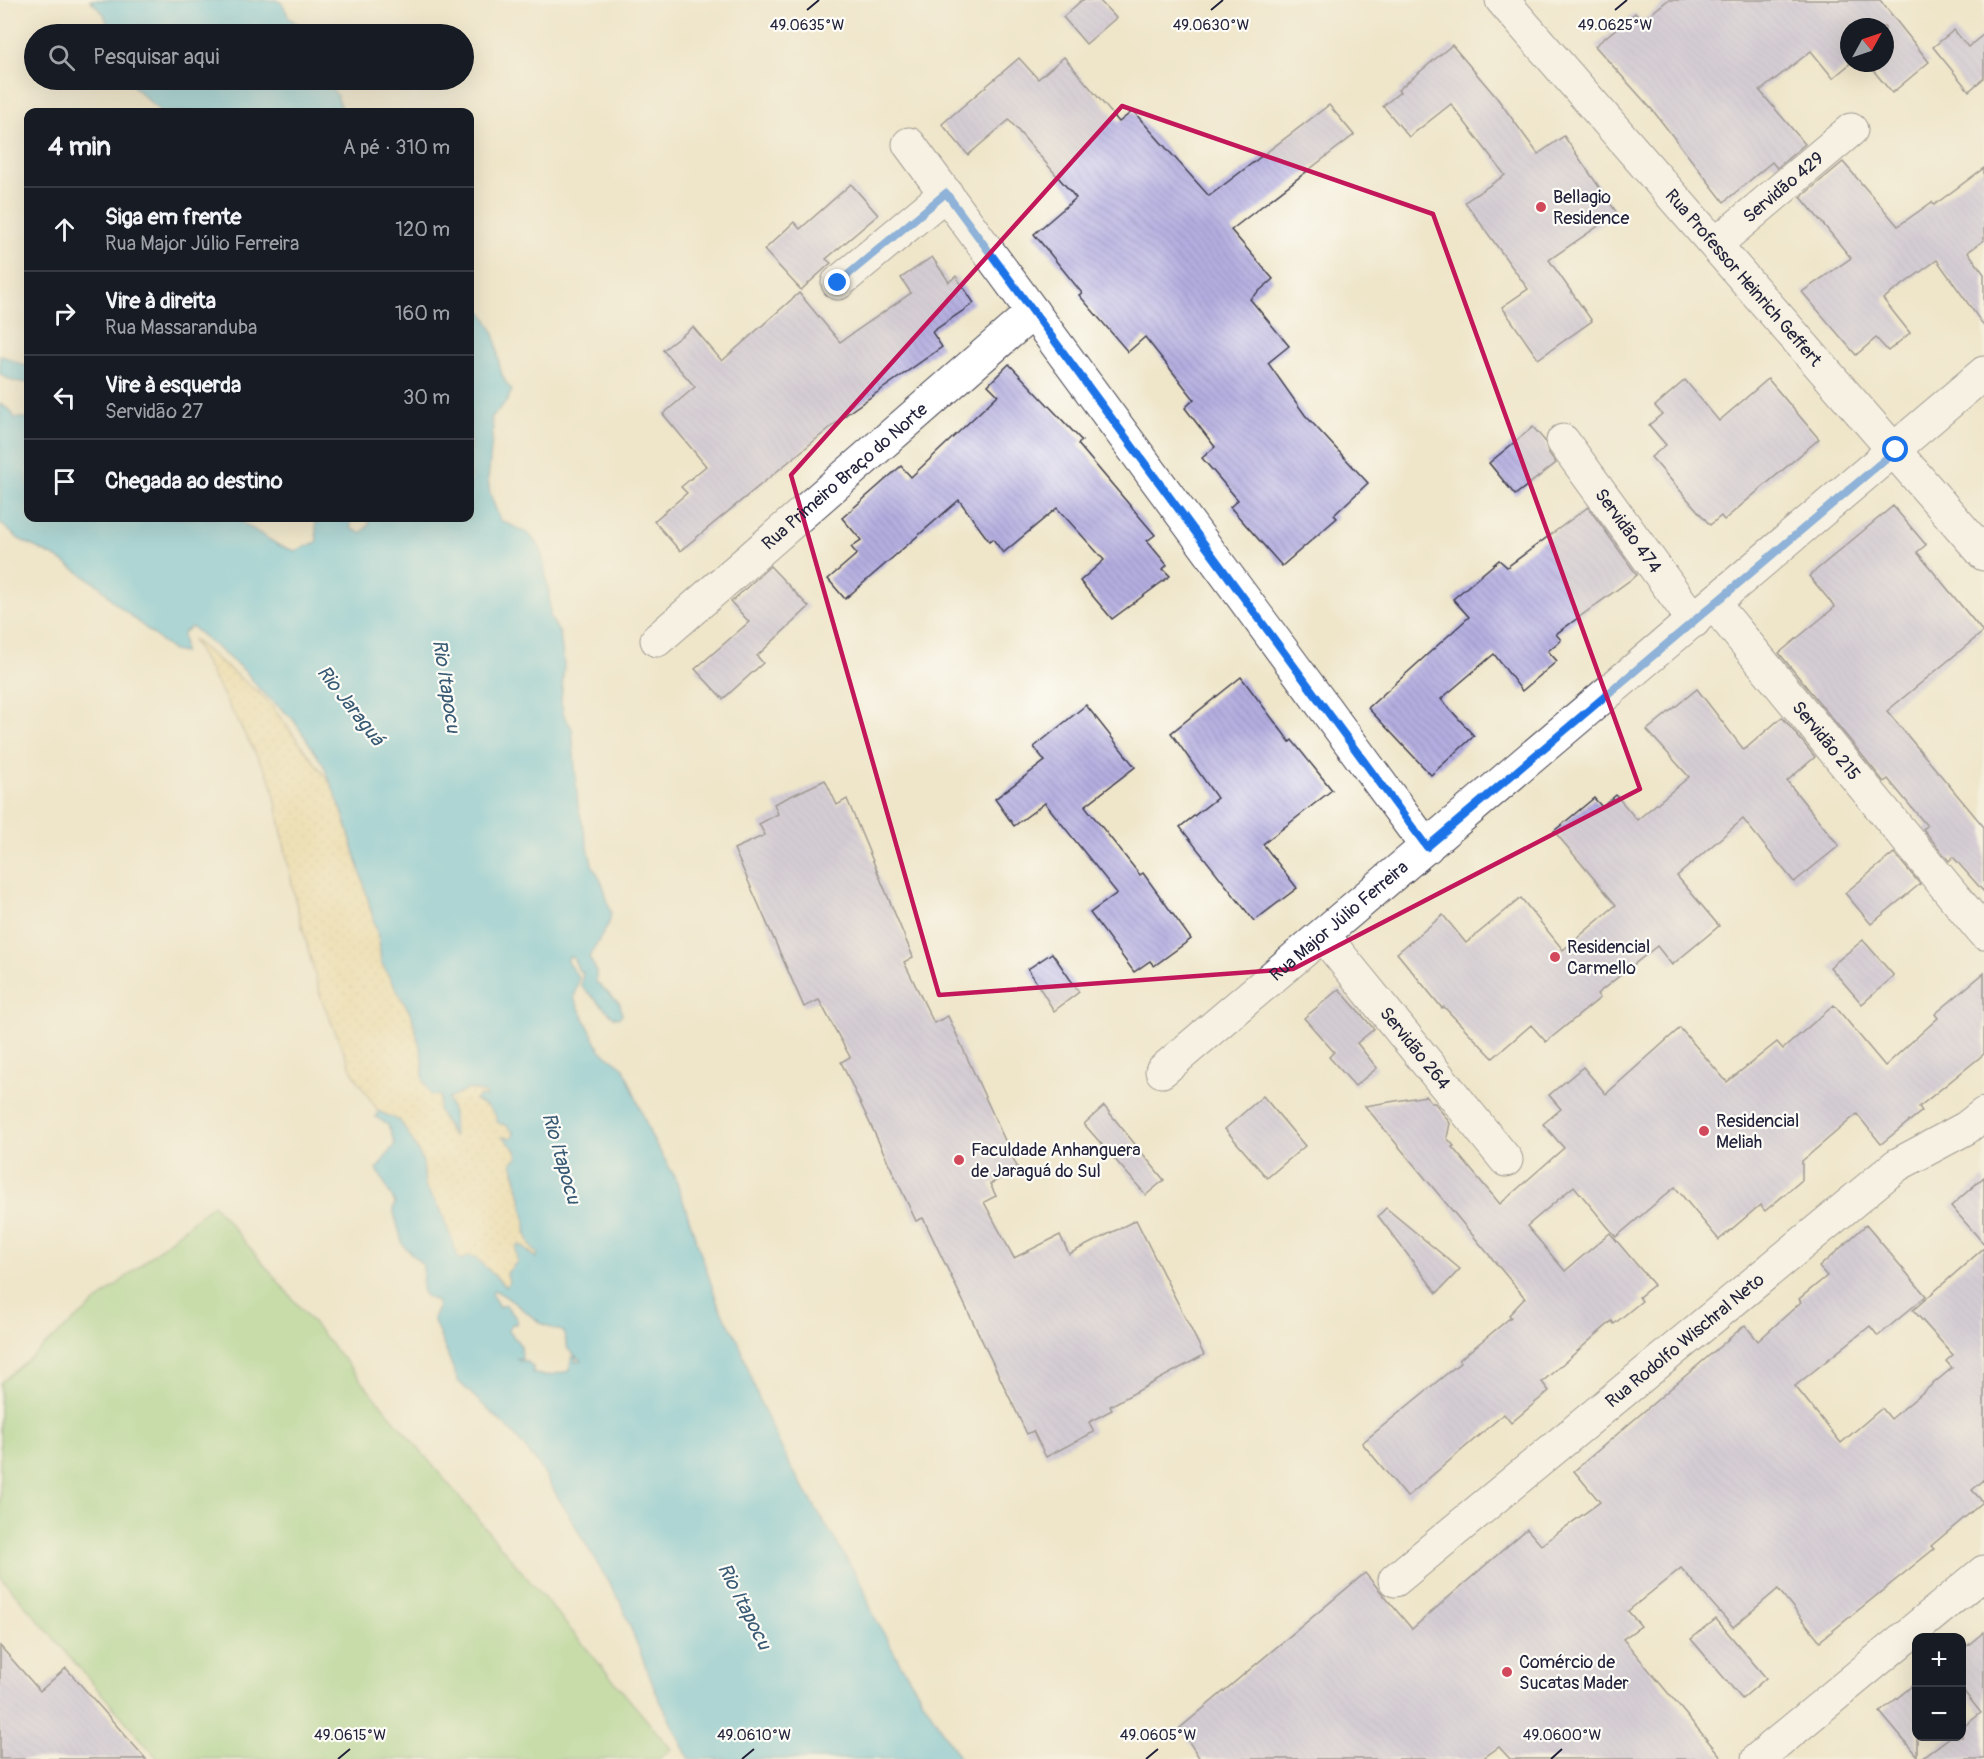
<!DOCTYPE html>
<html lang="pt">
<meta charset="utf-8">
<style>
body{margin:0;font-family:Pangolin,sans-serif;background:#242831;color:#f1f3f6}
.controls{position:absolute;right:18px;bottom:18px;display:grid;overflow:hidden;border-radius:12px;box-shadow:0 6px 24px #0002}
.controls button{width:54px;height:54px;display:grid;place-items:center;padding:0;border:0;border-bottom:2px solid #363941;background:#171b24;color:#f1f3f6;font:30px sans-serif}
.compass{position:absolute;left:1840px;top:18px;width:54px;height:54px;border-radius:50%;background:#171b24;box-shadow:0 6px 24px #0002;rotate:50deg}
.stop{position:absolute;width:18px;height:18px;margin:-14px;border:4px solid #1a73e8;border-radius:50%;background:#fff}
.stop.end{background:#1a73e8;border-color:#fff;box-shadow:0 2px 6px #0008}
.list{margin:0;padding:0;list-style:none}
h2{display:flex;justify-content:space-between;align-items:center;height:78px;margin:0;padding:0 24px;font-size:26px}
h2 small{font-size:20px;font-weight:400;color:#9ea1a6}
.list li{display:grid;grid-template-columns:39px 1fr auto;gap:18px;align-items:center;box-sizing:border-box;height:84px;padding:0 24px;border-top:2px solid #363941}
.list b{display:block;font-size:22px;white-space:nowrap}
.list p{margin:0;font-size:20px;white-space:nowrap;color:#9ea1a6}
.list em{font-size:20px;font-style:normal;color:#9ea1a6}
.icon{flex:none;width:33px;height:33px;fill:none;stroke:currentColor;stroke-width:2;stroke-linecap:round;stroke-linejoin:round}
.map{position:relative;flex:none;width:1984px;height:1759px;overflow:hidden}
.search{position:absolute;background:#171b24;box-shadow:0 6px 24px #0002;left:24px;top:24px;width:450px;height:66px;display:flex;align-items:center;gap:15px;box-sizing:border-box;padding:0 21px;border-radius:33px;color:#9ea1a6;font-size:22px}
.panel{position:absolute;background:#171b24;box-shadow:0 6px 24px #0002;left:24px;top:108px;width:450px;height:414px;border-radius:12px}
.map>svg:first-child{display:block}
.sand{fill:url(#sand-dots);stroke:#887e6c;stroke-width:1.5}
.pitch{fill:#9ad184;stroke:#5e7a60;stroke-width:1.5}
.water{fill:#60c2de;stroke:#41728c;stroke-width:1.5;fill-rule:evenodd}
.building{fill:url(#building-back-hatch)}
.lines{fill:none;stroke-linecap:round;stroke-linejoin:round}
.street-casing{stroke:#413f50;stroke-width:35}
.street{stroke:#fff;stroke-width:33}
.route{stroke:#1a73e8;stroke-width:8}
.marked{fill:none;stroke:#c2185b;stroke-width:4.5;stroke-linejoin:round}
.ticks{fill:none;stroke:#22223b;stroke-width:2}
.poi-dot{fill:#d1495b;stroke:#fdfcf7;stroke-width:2}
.labels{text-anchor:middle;stroke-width:4.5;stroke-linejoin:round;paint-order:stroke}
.street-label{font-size:18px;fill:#22223b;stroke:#fdfcf7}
.poi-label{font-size:18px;fill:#22223b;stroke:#fdfcf7;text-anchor:start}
.water-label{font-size:20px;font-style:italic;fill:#385a74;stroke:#fdfcf7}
.ticks-label{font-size:15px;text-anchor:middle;fill:#22223b;stroke:#fdfcf7;stroke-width:4.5;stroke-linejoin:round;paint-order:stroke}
</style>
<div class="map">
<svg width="1984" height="1759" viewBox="0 0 1984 1759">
<defs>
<pattern id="sand-dots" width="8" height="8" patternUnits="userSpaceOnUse" patternTransform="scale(1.5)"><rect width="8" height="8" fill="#eeda9e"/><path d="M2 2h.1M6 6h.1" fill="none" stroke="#ccbb89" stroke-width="1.8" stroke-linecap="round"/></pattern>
<pattern id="building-back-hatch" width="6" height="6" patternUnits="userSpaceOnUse" patternTransform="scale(1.5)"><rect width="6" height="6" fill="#b4aee0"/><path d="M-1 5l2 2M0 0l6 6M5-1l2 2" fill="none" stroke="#9a95c1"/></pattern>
</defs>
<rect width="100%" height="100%" fill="#fdfcf7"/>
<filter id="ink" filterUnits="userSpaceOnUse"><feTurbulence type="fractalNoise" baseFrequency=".0167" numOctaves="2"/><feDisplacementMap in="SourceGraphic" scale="12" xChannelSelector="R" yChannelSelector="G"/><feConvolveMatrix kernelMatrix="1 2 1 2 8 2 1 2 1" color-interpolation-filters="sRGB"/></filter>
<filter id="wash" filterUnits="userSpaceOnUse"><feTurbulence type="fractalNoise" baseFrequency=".008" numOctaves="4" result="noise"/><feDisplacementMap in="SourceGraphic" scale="24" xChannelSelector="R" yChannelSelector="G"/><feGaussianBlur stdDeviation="1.35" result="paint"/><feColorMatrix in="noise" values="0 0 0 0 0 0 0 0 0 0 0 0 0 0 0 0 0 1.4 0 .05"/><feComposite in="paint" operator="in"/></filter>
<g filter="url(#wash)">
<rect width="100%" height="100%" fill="#efe6ca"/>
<path class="sand" d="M192 639 266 699 335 789 362 877 379 940 381 962 412 1016 423 1058V1080L441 1096 438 1110 451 1134 453 1113 447 1099 469 1089 486 1093V1097L475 1100 488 1107 514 1133 512 1138 504 1137 516 1150 518 1158 512 1162 525 1215V1233L538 1254 537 1258 520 1245 518 1262 507 1273 509 1282 506 1287 493 1274 457 1257 441 1211 425 1186 423 1162 412 1140 400 1121 378 1111 354 1075 321 998 295 899 272 783Z"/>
<path class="pitch" d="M213 1204 671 1749 659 1759H158L0 1576V1383Z"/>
<g class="water">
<path d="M90 0H276L282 3 290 19 305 28 310 26 314 34H111L104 14Z"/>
<path d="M135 80H325L337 95 342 112H161L134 87Z"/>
<path d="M470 296C480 309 490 321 495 337 500 357 496 374 512 390L507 401 491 418 493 429 488 479 490 494 500 520 529 534 541 549 549 593 550 617 560 634 564 665 561 701 564 716 572 728 578 806 592 864 603 885 611 913 609 923 589 957 596 970V982L620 1004 622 1015 618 1018 614 1017 581 986 583 972 579 971 573 957H569L567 962 579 978 574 998 600 1050 624 1068 652 1138 675 1177 719 1307 738 1340 760 1402 789 1464 863 1586 872 1612 901 1665 960 1759H689L655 1690 621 1603 539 1465 512 1432 458 1381 433 1318 438 1308 436 1301C414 1293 425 1283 423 1265L403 1245 393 1209 395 1203 377 1169 395 1144 388 1125 376 1117 378 1111 400 1121 412 1140 423 1162 425 1186 441 1211 458 1257 462 1260 468 1256 475 1257 506 1287 509 1282 507 1273 517 1262 516 1247 520 1245 536 1258 538 1254C524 1242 528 1231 524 1214 521 1197 517 1179 512 1162L518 1157 516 1150 503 1137 512 1138 514 1133 507 1126 497 1122 496 1116 488 1107 475 1100 479 1096 486 1097V1093L469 1089 448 1099 453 1113 454 1137 438 1110 441 1096 431 1095 423 1080V1058L412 1016 381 962 379 940 362 877 344 816 323 764 293 719 260 690 247 673 192 627 183 633 184 653 173 651 114 602 100 586 59 559 19 539 0 523V404L10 410 15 418H28V518H235L278 545 295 551 317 542 315 518H350L351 529 361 533 368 526 370 518H470ZM494 1290C519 1301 536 1328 563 1331L568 1349 581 1361 575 1362 576 1357H572L569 1371C554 1373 548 1379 533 1373V1367L526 1361H519L517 1358 522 1359 521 1346 508 1330 512 1324H516L517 1319 505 1304 499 1307 492 1295Z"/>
<path d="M0 355 28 367V383L12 381 0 374Z"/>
</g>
<g id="blocks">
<g class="building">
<path d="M1082 0H1099L1116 18 1086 44 1063 17Z"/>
<path d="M1668 0H1880L1929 62 1892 93 1867 63H1885V27H1849V63H1851L1833 78 1811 51 1760 91 1805 144 1777 168 1772 162 1724 202 1654 112 1595 46 1635 13 1642 21Z"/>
<path d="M1954 30 1968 47 1984 34V78L1969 91 1933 47Z"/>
<path d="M1452 45 1497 98 1538 154 1564 136 1617 213 1549 260 1592 321 1538 359 1502 307 1528 289 1465 202 1505 175 1451 104 1409 137 1383 106 1400 92 1398 90Z"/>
<path d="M1064 57 1119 122 1133 111 1209 196 1329 105 1354 135 1231 230 1273 279 1250 299 1289 346 1268 363 1305 415 1368 483 1334 515 1337 518 1282 566 1230 507 1238 500 1202 458 1215 447 1185 408 1194 399 1145 337 1128 352 1079 295 1082 293 1034 234 1076 198 1009 120 968 155 942 124 1019 58 1038 79Z"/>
<path d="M1843 162 1898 226 1932 202 1934 205 1984 168V240L1968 252 1984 274V326L1937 260 1883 299 1910 333 1888 351 1876 338 1856 355 1802 292 1851 258 1801 197Z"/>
<path d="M851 184 878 215 826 259 831 263 801 290 764 250 794 222 800 229Z"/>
<path d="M932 257 949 282 956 276 974 303 932 332 942 347 848 413 680 551 654 521 687 493 681 487 706 466 663 414 695 387 663 350 693 327 722 361 799 293 840 342 911 293 901 278Z"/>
<path d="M1009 364 1082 441 1078 444 1155 535 1147 541 1167 565 1163 569 1170 576 1112 619 1080 581 1104 560 1057 508 1003 553 993 539 989 541 959 500 845 599 828 579 857 554 851 547 861 540 842 518 901 466 911 477 998 395 988 385Z"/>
<path d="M1768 379 1819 439 1724 520 1721 516 1710 525 1651 457 1666 445 1649 425 1662 414 1655 406 1685 380 1719 421Z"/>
<path d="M1533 427 1545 441 1548 452 1556 463 1515 495 1489 463Z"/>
<path d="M1893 506 1926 545 1917 552 1983 632 1887 711 1984 827V892L1953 857 1949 861 1923 829 1927 826 1888 779 1884 782 1779 653 1835 607 1809 576Z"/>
<path d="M1588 507 1637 575 1556 634 1561 640 1548 651 1557 661 1522 691 1494 654 1441 699 1474 736 1431 775 1368 708 1469 617 1453 599 1499 560 1507 567Z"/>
<path d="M770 566 809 607 757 656 763 663 723 699 695 669 749 622 731 602Z"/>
<path d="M1241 677 1290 742 1292 740 1332 790 1263 844 1297 888 1254 921 1180 827 1217 798 1171 733Z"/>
<path d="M1697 689 1744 750 1782 717 1815 757 1787 781 1839 846 1794 882 1743 819 1677 876 1719 926 1672 965 1657 946 1597 994 1600 998 1546 1042 1531 1025 1493 1058 1444 1007 1442 1008 1397 953 1443 915 1466 943 1521 898 1563 950 1616 905 1554 831 1594 798 1602 807 1616 795 1637 820 1689 777 1647 730Z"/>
<path d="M1086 705 1135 767 1085 806 1140 875 1143 873 1191 939 1154 966 1150 961 1134 972 1090 913 1117 893 1045 803 1014 826 995 799 1045 761 1034 747Z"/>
<path d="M825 780 837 805 847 799 913 957 904 962 934 1023 948 1016 1018 1169 990 1184 996 1196 984 1202 1014 1258 1060 1235 1069 1254 1136 1220 1204 1355 1110 1406 1112 1410 1089 1422 1094 1432 1046 1457 1033 1431 1027 1434 923 1218 916 1221 841 1062 850 1057 819 1000 804 1007 734 849 765 835 759 824 778 814 774 804Z"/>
<path d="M1894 853 1920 884 1871 924 1845 893Z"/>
<path d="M1863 940 1894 976 1862 1004 1830 967Z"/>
<path d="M1052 953 1079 992 1054 1011 1028 969Z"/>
<path d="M1984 973V1054L1919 1107 1922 1111 1881 1144 1857 1114 1802 1161V1180L1765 1211 1760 1205 1719 1240 1675 1187 1616 1237 1574 1186 1527 1226 1565 1271 1610 1233 1654 1285 1639 1297 1642 1301 1614 1324 1612 1321 1542 1382 1549 1391 1511 1423 1504 1414 1407 1497 1362 1443 1461 1362 1459 1360 1511 1317 1509 1315 1525 1298 1365 1106 1426 1096 1432 1103H1435L1450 1123 1447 1138 1454 1146 1452 1147 1500 1204 1564 1148 1543 1124 1561 1109 1549 1095 1583 1067 1606 1094 1680 1028 1727 1082 1777 1042 1783 1049 1834 1005 1885 1066 1938 1018 1935 1014Z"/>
<path d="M1339 989 1374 1029 1357 1043 1377 1068 1355 1086 1329 1057 1334 1052 1304 1018Z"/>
<path d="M1263 1096 1305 1146 1267 1178 1225 1129Z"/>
<path d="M1104 1106 1164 1180 1146 1195 1084 1124Z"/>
<path d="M1984 1177V1244L1951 1206Z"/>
<path d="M1386 1208 1460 1269 1437 1293 1378 1216Z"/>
<path d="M1866 1225 1926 1296 1878 1336 1870 1326 1795 1386 1841 1443 1882 1408 1891 1419 1952 1368 1946 1361 1953 1355 1913 1310 1984 1248V1480L1972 1490 1983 1502 1931 1546 1934 1549 1820 1641 1778 1589 1733 1627 1681 1568 1628 1611 1641 1626 1623 1639 1723 1759H1510L1499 1747 1482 1759H1200L1180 1728 1365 1573 1412 1629 1527 1529 1541 1545 1600 1502 1574 1471 1745 1325 1758 1341 1801 1302 1799 1299 1827 1276 1819 1267Z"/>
<path d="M1716 1619 1766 1678 1742 1699 1691 1639Z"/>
<path d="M1984 1632V1759H1921L1950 1737H1962V1728L1981 1713 1962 1689V1650Z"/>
<path d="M0 1646 40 1691 66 1668 146 1759H0Z"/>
<path d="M1917 1682V1756L1880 1712Z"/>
</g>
</g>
</g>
<g filter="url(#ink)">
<use href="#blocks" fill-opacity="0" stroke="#413f50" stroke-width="1.5"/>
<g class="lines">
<g class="street-casing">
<g id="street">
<path id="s1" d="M1502 0 1984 554"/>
<path d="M909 144 1427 847"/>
<path id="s2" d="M1716 244 1851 130"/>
<path d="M838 283 946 193"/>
<path id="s3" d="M1563 441 1694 621"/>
<path id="s4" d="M1714 604 1984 933"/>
<path id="s5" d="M657 640 1033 312"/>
<path id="s6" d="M1323 935 1506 1160"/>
<path id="s7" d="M1162 1071 1984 373"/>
<path id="s8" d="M1395 1580 1897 1165 1966 1128 1984 1114"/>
<path d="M1758 1759 1984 1572"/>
</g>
</g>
<use href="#street" class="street"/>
</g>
</g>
<g class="lines" filter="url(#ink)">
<path class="route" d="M838 283 946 193 1427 847 1896 450"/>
</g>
<path d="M0 0H1984V1759H0ZM1122 106 1433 214 1640 789 1293 969 939 995 791 475Z" fill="#efe6ca" fill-opacity=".55" fill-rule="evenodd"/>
<path class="marked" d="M1122 106 1433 214 1640 789 1293 969 939 995 791 475Z"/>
<path class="ticks" d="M807 10 819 0M1211 10 1223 0M1615 10 1627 0M338 1759 350 1749M742 1759 754 1749M1146 1759 1158 1749M1551 1759 1562 1749"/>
<g class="poi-dot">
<circle cx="1541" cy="207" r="6"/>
<circle cx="1555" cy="957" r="6"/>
<circle cx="1704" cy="1131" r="6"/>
<circle cx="959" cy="1160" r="6"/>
<circle cx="1507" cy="1672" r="6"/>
</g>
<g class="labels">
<g class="street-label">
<text dy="6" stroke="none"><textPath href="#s2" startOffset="88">Servidão 429</textPath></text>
<text dy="6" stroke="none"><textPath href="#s1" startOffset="368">Rua Professor Heinrich Geffert</textPath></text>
<text dy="6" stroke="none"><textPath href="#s5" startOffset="249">Rua Primeiro Braço do Norte</textPath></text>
<text dy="6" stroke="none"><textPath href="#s3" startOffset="111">Servidão 474</textPath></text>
<text dy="6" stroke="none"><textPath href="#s4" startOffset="177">Servidão 215</textPath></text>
<text dy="6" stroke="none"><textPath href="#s7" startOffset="232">Rua Major Júlio Ferreira</textPath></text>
<text dy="6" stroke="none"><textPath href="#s6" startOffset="146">Servidão 264</textPath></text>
<text dy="6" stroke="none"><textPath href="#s8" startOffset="376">Rua Rodolfo Wischral Neto</textPath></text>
</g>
<g class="poi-label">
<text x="1553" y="203">Bellagio<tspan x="1553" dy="21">Residence</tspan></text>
<text x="1567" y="953">Residencial<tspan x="1567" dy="21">Carmello</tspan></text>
<text x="1716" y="1127">Residencial<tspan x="1716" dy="21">Meliah</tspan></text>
<text x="971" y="1156">Faculdade Anhanguera<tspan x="971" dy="21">de Jaraguá do Sul</tspan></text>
<text x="1519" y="1668">Comércio de<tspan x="1519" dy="21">Sucatas Mader</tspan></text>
</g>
<g class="water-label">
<text transform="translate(447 686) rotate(81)" y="7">Rio Itapocu</text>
<text transform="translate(351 705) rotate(52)" y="7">Rio Jaraguá</text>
<text transform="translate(562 1158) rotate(74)" y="7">Rio Itapocu</text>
<text transform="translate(745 1606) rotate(63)" y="7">Rio Itapocu</text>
</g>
</g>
<g class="ticks-label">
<text x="807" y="30">49.0635°W</text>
<text x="1615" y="30">49.0625°W</text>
<text x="1211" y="30">49.0630°W</text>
<text x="350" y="1740">49.0615°W</text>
<text x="754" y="1740">49.0610°W</text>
<text x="1158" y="1740">49.0605°W</text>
<text x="1562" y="1740">49.0600°W</text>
</g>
</svg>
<div class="controls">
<button>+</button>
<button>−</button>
</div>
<svg class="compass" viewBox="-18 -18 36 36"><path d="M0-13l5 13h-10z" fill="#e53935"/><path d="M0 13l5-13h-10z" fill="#9ea1a6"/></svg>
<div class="stop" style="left:1896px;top:450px"></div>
<div class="stop end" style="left:838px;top:283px"></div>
<div class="search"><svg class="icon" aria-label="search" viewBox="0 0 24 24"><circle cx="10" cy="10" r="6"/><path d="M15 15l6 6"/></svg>Pesquisar aqui</div>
<section class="panel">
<h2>4 min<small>A pé · 310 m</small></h2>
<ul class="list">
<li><svg class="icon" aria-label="ahead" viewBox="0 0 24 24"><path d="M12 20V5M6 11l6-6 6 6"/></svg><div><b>Siga em frente</b><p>Rua Major Júlio Ferreira</p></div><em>120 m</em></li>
<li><svg class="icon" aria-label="right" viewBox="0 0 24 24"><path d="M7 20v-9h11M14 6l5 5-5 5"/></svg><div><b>Vire à direita</b><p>Rua Massaranduba</p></div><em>160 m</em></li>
<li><svg class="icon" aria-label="left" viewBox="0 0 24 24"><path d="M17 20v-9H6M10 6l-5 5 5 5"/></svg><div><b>Vire à esquerda</b><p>Servidão 27</p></div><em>30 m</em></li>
<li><svg class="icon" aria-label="arrive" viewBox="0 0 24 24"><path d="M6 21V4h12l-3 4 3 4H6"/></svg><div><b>Chegada ao destino</b></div></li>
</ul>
</section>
</div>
